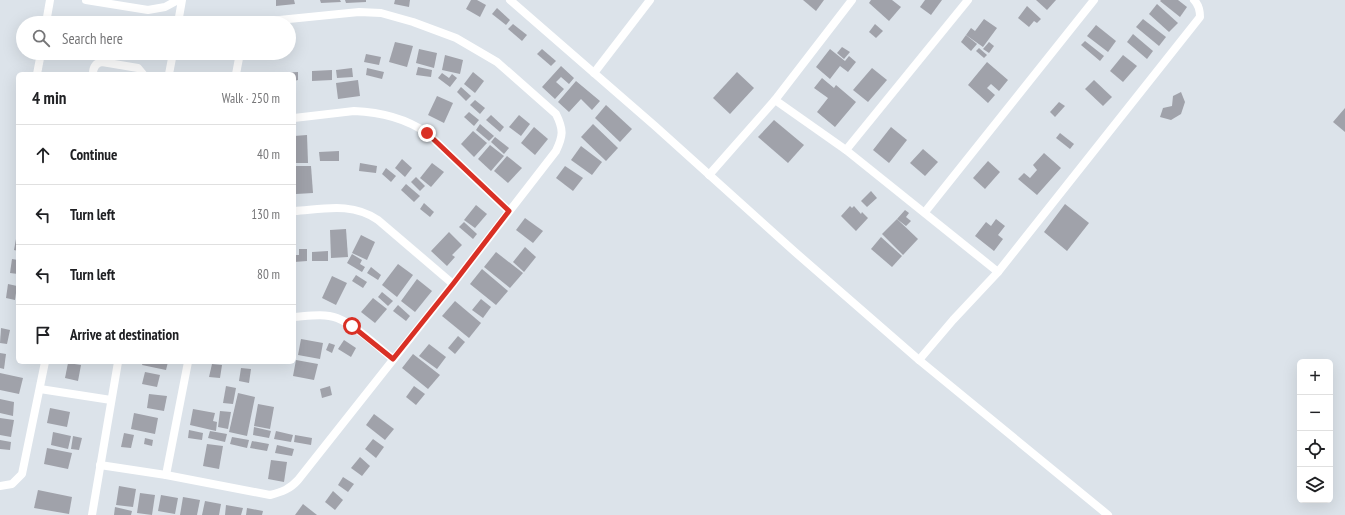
<!DOCTYPE html>
<meta charset="utf-8">
<style>
body{margin:0;font-family:"PT Sans Narrow",sans-serif;background:#f2f2f2;color:#202124}
.controls{position:absolute;right:12px;bottom:12px;display:grid;overflow:hidden;border-radius:6px;box-shadow:0 4px 16px #0002}
.controls button{width:36px;height:36px;display:grid;place-items:center;padding:0;border:0;border-bottom:1px solid #e0e0e0;background:#fff;color:#202124;font:20px sans-serif}
.stop{position:absolute;width:12px;height:12px;margin:-9px;border:3px solid #d93025;border-radius:50%;background:#fff}
.stop.end{background:#d93025;border-color:#fff;box-shadow:0 1px 4px #0008}
.list{margin:0;padding:0;list-style:none}
h2{display:flex;justify-content:space-between;align-items:center;height:52px;margin:0;padding:0 16px;font-size:17px}
h2 small{font-size:13px;font-weight:400;color:#757577}
.list li{display:grid;grid-template-columns:26px 1fr auto;gap:12px;align-items:center;box-sizing:border-box;height:60px;padding:0 16px;border-top:1px solid #e0e0e0}
.list b{display:block;font-size:15px;white-space:nowrap}
.list em{font-size:13px;font-style:normal;color:#757577}
.icon{flex:none;width:22px;height:22px;fill:none;stroke:currentColor;stroke-width:2;stroke-linecap:round;stroke-linejoin:round}
.map{position:relative;flex:none;width:1345px;height:515px;overflow:hidden}
.search{position:absolute;background:#fff;box-shadow:0 4px 16px #0002;left:16px;top:16px;width:280px;height:44px;display:flex;align-items:center;gap:10px;box-sizing:border-box;padding:0 14px;border-radius:22px;color:#757577;font-size:15px}
.panel{position:absolute;background:#fff;box-shadow:0 4px 16px #0002;left:16px;top:72px;width:280px;height:292px;border-radius:6px}
.map>svg:first-child{display:block}
.building{fill:#a0a2aa}
.lines{fill:none;stroke-linecap:round;stroke-linejoin:round}
.street{stroke:#fff;stroke-width:8}
.route{stroke:#d93025;stroke-width:5}
</style>
<div class="map">
<svg width="1345" height="515" viewBox="0 0 1345 515">
<rect width="100%" height="100%" fill="#dce3ea"/>
<g class="building">
<path d="M276 0H294L295 4 276 6Z"/>
<path d="M320 0H340L341 2 321 3Z"/>
<path d="M345 0H366V2L346 3Z"/>
<path d="M395 0H410L409 7 394 4Z"/>
<path d="M471 0H477L486 5 480 17 466 9Z"/>
<path d="M803 0H824L816 11Z"/>
<path d="M871 0H892L901 7 889 21 869 3Z"/>
<path d="M925 0H942L931 15 920 7Z"/>
<path d="M1036 0H1056L1047 10Z"/>
<path d="M1161 0H1178L1187 7 1180 17 1160 1Z"/>
<path d="M1157 4 1178 23 1169 32 1149 14Z"/>
<path d="M1027 6 1041 19 1037 23 1034 21 1029 27 1018 18Z"/>
<path d="M497 8 510 20 506 25 492 14Z"/>
<path d="M984 19 997 28 983 47 966 35 971 28 975 31Z"/>
<path d="M1143 19 1166 37 1159 46 1136 27Z"/>
<path d="M513 24 527 35 522 41 508 29Z"/>
<path d="M875 24 883 31 876 38 869 32Z"/>
<path d="M1096 25 1116 41 1108 52 1087 36Z"/>
<path d="M1133 34 1153 51 1147 59 1127 42Z"/>
<path d="M966 35 977 44 971 51 961 42Z"/>
<path d="M1085 41 1104 56 1100 61 1081 45Z"/>
<path d="M395 42 413 46 407 67 389 62Z"/>
<path d="M989 42 994 46 989 53 983 49Z"/>
<path d="M842 47 850 52 844 59 837 53Z"/>
<path d="M979 48 987 55 984 58 976 51Z"/>
<path d="M419 49 437 53 434 68 416 63Z"/>
<path d="M542 49 556 61 551 66 537 54Z"/>
<path d="M830 49 845 61 849 56 856 62 848 72 840 66 830 79 816 67Z"/>
<path d="M366 54 381 57 379 65 364 62Z"/>
<path d="M445 55 463 60 460 74 442 70Z"/>
<path d="M1123 55 1137 66 1123 82 1110 71Z"/>
<path d="M987 62 1008 80 999 91 991 84 987 88 995 95 988 103 968 85Z"/>
<path d="M561 66 574 78 569 84 561 77 556 82 564 89 555 99 542 87Z"/>
<path d="M418 67 432 70 431 77 416 75Z"/>
<path d="M352 68 353 77 337 78 336 70Z"/>
<path d="M367 68 384 72 382 79 366 75Z"/>
<path d="M872 68 887 80 868 102 853 90Z"/>
<path d="M332 70V80L312 81V71Z"/>
<path d="M298 72V80L294 81V74H282L281 73Z"/>
<path d="M473 72 484 81 475 93 464 84Z"/>
<path d="M737 72 754 88 730 114 713 98Z"/>
<path d="M442 73 449 78 452 74 457 78 450 87 438 78Z"/>
<path d="M822 78 834 88 836 85 856 102 835 127 817 112 828 98 814 88Z"/>
<path d="M358 80 360 96 338 99 336 83Z"/>
<path d="M1094 80 1112 97 1103 106 1085 89Z"/>
<path d="M576 81 600 101 592 110 581 99 569 112 558 102Z"/>
<path d="M461 87 471 96 466 101 457 92Z"/>
<path d="M1181 92 1185 102 1181 114 1171 120 1160 117 1163 108 1172 106 1173 96Z"/>
<path d="M437 96 453 103 444 123 428 115Z"/>
<path d="M475 100 485 108 480 114 470 105Z"/>
<path d="M1059 102 1065 106 1055 117 1050 112Z"/>
<path d="M606 105 632 129 620 142 595 118Z"/>
<path d="M1345 108V132L1333 122Z"/>
<path d="M469 112 479 120 474 126 464 117Z"/>
<path d="M491 115 504 127 500 132 486 120Z"/>
<path d="M519 115 530 124 521 136 509 127Z"/>
<path d="M774 120 804 145 788 163 758 137Z"/>
<path d="M480 124 494 136 489 141 476 130Z"/>
<path d="M593 124 618 148 606 161 581 137Z"/>
<path d="M534 127 548 139 535 155 521 143Z"/>
<path d="M891 127 907 140 889 163 873 150Z"/>
<path d="M473 131 487 143 474 157 461 144Z"/>
<path d="M1060 133 1074 144 1070 149 1056 138Z"/>
<path d="M307 135 308 163H294V136Z"/>
<path d="M495 137 509 148 504 154 491 142Z"/>
<path d="M490 145 504 156 491 171 478 159Z"/>
<path d="M581 146 602 162 592 175 571 160Z"/>
<path d="M923 149 938 162 925 176 910 163Z"/>
<path d="M339 151V161H320L319 152Z"/>
<path d="M1044 153 1061 168 1037 195 1018 179 1024 173 1030 178 1037 170 1033 165Z"/>
<path d="M507 156 522 168 508 183 494 171Z"/>
<path d="M402 159 412 168 405 177 395 168Z"/>
<path d="M988 161 1000 172 985 189 973 178Z"/>
<path d="M360 163 377 166 376 173 359 171Z"/>
<path d="M432 163 444 172 431 187 420 178Z"/>
<path d="M295 166H311L313 193 296 194Z"/>
<path d="M565 166 583 178 573 191 556 178Z"/>
<path d="M386 168 396 176 391 182 382 174Z"/>
<path d="M416 177 425 186 420 191 411 182Z"/>
<path d="M406 184 420 196 414 202 401 190Z"/>
<path d="M871 191 877 198 867 207 861 201Z"/>
<path d="M424 203 434 212 430 217 420 209Z"/>
<path d="M1065 204 1089 223 1067 251 1044 232Z"/>
<path d="M476 205 487 214 475 228 464 220Z"/>
<path d="M850 206 852 208 854 206 861 214 862 212 868 218 856 231 841 216Z"/>
<path d="M905 210 909 213 906 217 911 221 906 226 897 219Z"/>
<path d="M525 218 543 231 533 243 516 230Z"/>
<path d="M897 219 918 239 903 255 882 234Z"/>
<path d="M996 219 1005 226 998 235 1003 239 994 251 975 236 986 222 991 226Z"/>
<path d="M464 222 477 234 473 239 459 227Z"/>
<path d="M346 229 348 257 331 258 330 230Z"/>
<path d="M449 232 462 245 452 255 455 257 447 266 431 251Z"/>
<path d="M361 235 375 242 367 260 352 253Z"/>
<path d="M881 237 902 256 892 267 871 249Z"/>
<path d="M16 239 18 240V251L14 250Z"/>
<path d="M525 247 536 257 524 272 513 262Z"/>
<path d="M299 249H307V261L294 262V255H299Z"/>
<path d="M328 251V261H312V252Z"/>
<path d="M496 252 523 273 510 288 484 267Z"/>
<path d="M352 254 362 260 360 264 365 267 362 272 347 263Z"/>
<path d="M12 259 18 260V274L10 273Z"/>
<path d="M398 264 413 275 397 297 382 285Z"/>
<path d="M371 267 381 275 378 280 367 273Z"/>
<path d="M482 269 508 291 496 305 470 284Z"/>
<path d="M356 275 367 282 363 288 352 281Z"/>
<path d="M332 276 347 283 336 305 322 298Z"/>
<path d="M417 279 432 291 415 312 401 301Z"/>
<path d="M8 284 17 286 15 300 6 298Z"/>
<path d="M382 292 393 301 388 306 378 297Z"/>
<path d="M373 298 387 309 375 323 361 312Z"/>
<path d="M481 299 491 307 483 318 472 310Z"/>
<path d="M455 301 481 323 469 338 442 316Z"/>
<path d="M398 305 410 316 406 321 393 311Z"/>
<path d="M1 328 10 330 7 344 0 343Z"/>
<path d="M458 336 465 342 455 354 448 348Z"/>
<path d="M301 339 323 343 320 359 298 355Z"/>
<path d="M344 340 356 348 351 357 338 349Z"/>
<path d="M329 343 335 345 332 353 326 350Z"/>
<path d="M429 344 446 357 437 369 419 356Z"/>
<path d="M0 353 6 354 4 369 0 368Z"/>
<path d="M413 354 440 375 428 389 402 368Z"/>
<path d="M296 360 318 364 314 380 293 376Z"/>
<path d="M143 362H168L166 370 142 365Z"/>
<path d="M68 363 81 365 78 381 65 378Z"/>
<path d="M212 364 222 365 220 378 209 377Z"/>
<path d="M241 368 251 369 249 383 239 381Z"/>
<path d="M145 372 160 375 157 387 142 384Z"/>
<path d="M0 373 23 378 19 394 0 390Z"/>
<path d="M226 386 236 388 233 404 223 403Z"/>
<path d="M330 386 332 395 322 398 320 389Z"/>
<path d="M414 386 425 394 416 405 406 397Z"/>
<path d="M238 393 255 397 247 436 229 432Z"/>
<path d="M149 394 167 396 164 411 147 408Z"/>
<path d="M0 399 14 402 13 416 0 413Z"/>
<path d="M258 404 274 407 270 429 254 426Z"/>
<path d="M50 408 70 412 67 427 47 423Z"/>
<path d="M193 409 215 413 213 421 217 422 216 431 190 425Z"/>
<path d="M220 411 231 412 228 429 218 427Z"/>
<path d="M134 413 158 418 155 434 131 429Z"/>
<path d="M374 414 394 429 385 440 366 425Z"/>
<path d="M0 418 14 420 11 437 0 435Z"/>
<path d="M254 427 271 431 269 438 253 435Z"/>
<path d="M189 430 203 433 202 440 188 438Z"/>
<path d="M210 431 227 434 225 442 208 438Z"/>
<path d="M276 431 293 435 291 442 274 439Z"/>
<path d="M53 432 71 436 68 449 51 445Z"/>
<path d="M124 433 134 435 131 448 121 447Z"/>
<path d="M295 435 312 438 311 445 294 442Z"/>
<path d="M73 436 82 438 79 450 71 449Z"/>
<path d="M232 437 249 440 247 448 230 444Z"/>
<path d="M145 438 153 440 152 446 144 444Z"/>
<path d="M373 439 384 447 376 458 365 449Z"/>
<path d="M0 440 11 442 10 450 0 449Z"/>
<path d="M252 441 269 444 267 451 250 448Z"/>
<path d="M207 444 223 446 219 469 203 466Z"/>
<path d="M277 445 294 449 292 456 275 453Z"/>
<path d="M47 448 72 453 68 469 44 464Z"/>
<path d="M360 457 370 466 362 476 351 468Z"/>
<path d="M271 460 287 462 284 482 268 479Z"/>
<path d="M343 477 354 484 348 492 338 485Z"/>
<path d="M119 486 136 489 133 507 116 505Z"/>
<path d="M38 490 72 497 69 514 34 508Z"/>
<path d="M333 491 343 500 335 510 325 502Z"/>
<path d="M140 493 155 495 152 515 137 513Z"/>
<path d="M161 495 178 498 175 514 158 511Z"/>
<path d="M183 497 200 500 197 515H180Z"/>
<path d="M205 501 221 504 219 515H202Z"/>
<path d="M303 504 317 515H295Z"/>
<path d="M226 505 243 508 241 515H225Z"/>
<path d="M115 507 132 511 131 515H114Z"/>
<path d="M247 508 263 511 262 515H246Z"/>
</g>
<g class="lines">
<g class="street">
<path d="M86 0 148 10 165 7 178 0"/>
<path d="M510 0 655 126 795 252 919 360 1108 515"/>
<path d="M46 23 50 0"/>
<path d="M178 23 182 0"/>
<path d="M594 73 650 0"/>
<path d="M37 74 41 53"/>
<path d="M93 74C93 68 95 63 102 62L138 68 143 74"/>
<path d="M169 74 173 53"/>
<path d="M236 74 240 53"/>
<path d="M775 100 846 150 998 272"/>
<path d="M294 118 354 111C381 112 405 118 427 133L509 211"/>
<path d="M846 150 968 0"/>
<path d="M709 175 775 100 852 0"/>
<path d="M294 211C324 209 352 202 378 220L453 284"/>
<path d="M925 212 1094 0"/>
<path d="M294 317C308 316 324 313 337 318 355 325 377 346 393 359"/>
<path d="M919 360 953 320 998 272 1200 17C1200 10 1199 5 1194 0"/>
<path d="M40 389 111 400"/>
<path d="M100 465 166 475 270 495C282 492 290 489 298 480L453 284 556 151C563 136 564 130 556 114L497 62 456 38 413 22 381 13 359 12 249 23"/>
<path d="M166 475 188 362"/>
<path d="M0 486 12 484 22 474 45 362"/>
<path d="M92 515 118 362"/>
</g>
</g>
<g class="lines">
<path class="route" d="M352 326 393 359 453 284 509 211 427 133"/>
</g>
</svg>
<div class="controls">
<button>+</button>
<button>−</button>
<button><svg class="icon" aria-label="locate" viewBox="0 0 24 24"><circle cx="12" cy="12" r="6"/><path d="M12 2v4M12 18v4M2 12h4M18 12h4"/></svg></button>
<button><svg class="icon" aria-label="layers" viewBox="0 0 24 24"><path d="M12 4l9 5-9 5-9-5zM3 14l9 5 9-5"/></svg></button>
</div>
<div class="stop" style="left:352px;top:326px"></div>
<div class="stop end" style="left:427px;top:133px"></div>
<div class="search"><svg class="icon" aria-label="search" viewBox="0 0 24 24"><circle cx="10" cy="10" r="6"/><path d="M15 15l6 6"/></svg>Search here</div>
<section class="panel">
<h2>4 min<small>Walk · 250 m</small></h2>
<ul class="list">
<li><svg class="icon" aria-label="ahead" viewBox="0 0 24 24"><path d="M12 20V5M6 11l6-6 6 6"/></svg><div><b>Continue</b></div><em>40 m</em></li>
<li><svg class="icon" aria-label="left" viewBox="0 0 24 24"><path d="M17 20v-9H6M10 6l-5 5 5 5"/></svg><div><b>Turn left</b></div><em>130 m</em></li>
<li><svg class="icon" aria-label="left" viewBox="0 0 24 24"><path d="M17 20v-9H6M10 6l-5 5 5 5"/></svg><div><b>Turn left</b></div><em>80 m</em></li>
<li><svg class="icon" aria-label="arrive" viewBox="0 0 24 24"><path d="M6 21V4h12l-3 4 3 4H6"/></svg><div><b>Arrive at destination</b></div></li>
</ul>
</section>
</div>
